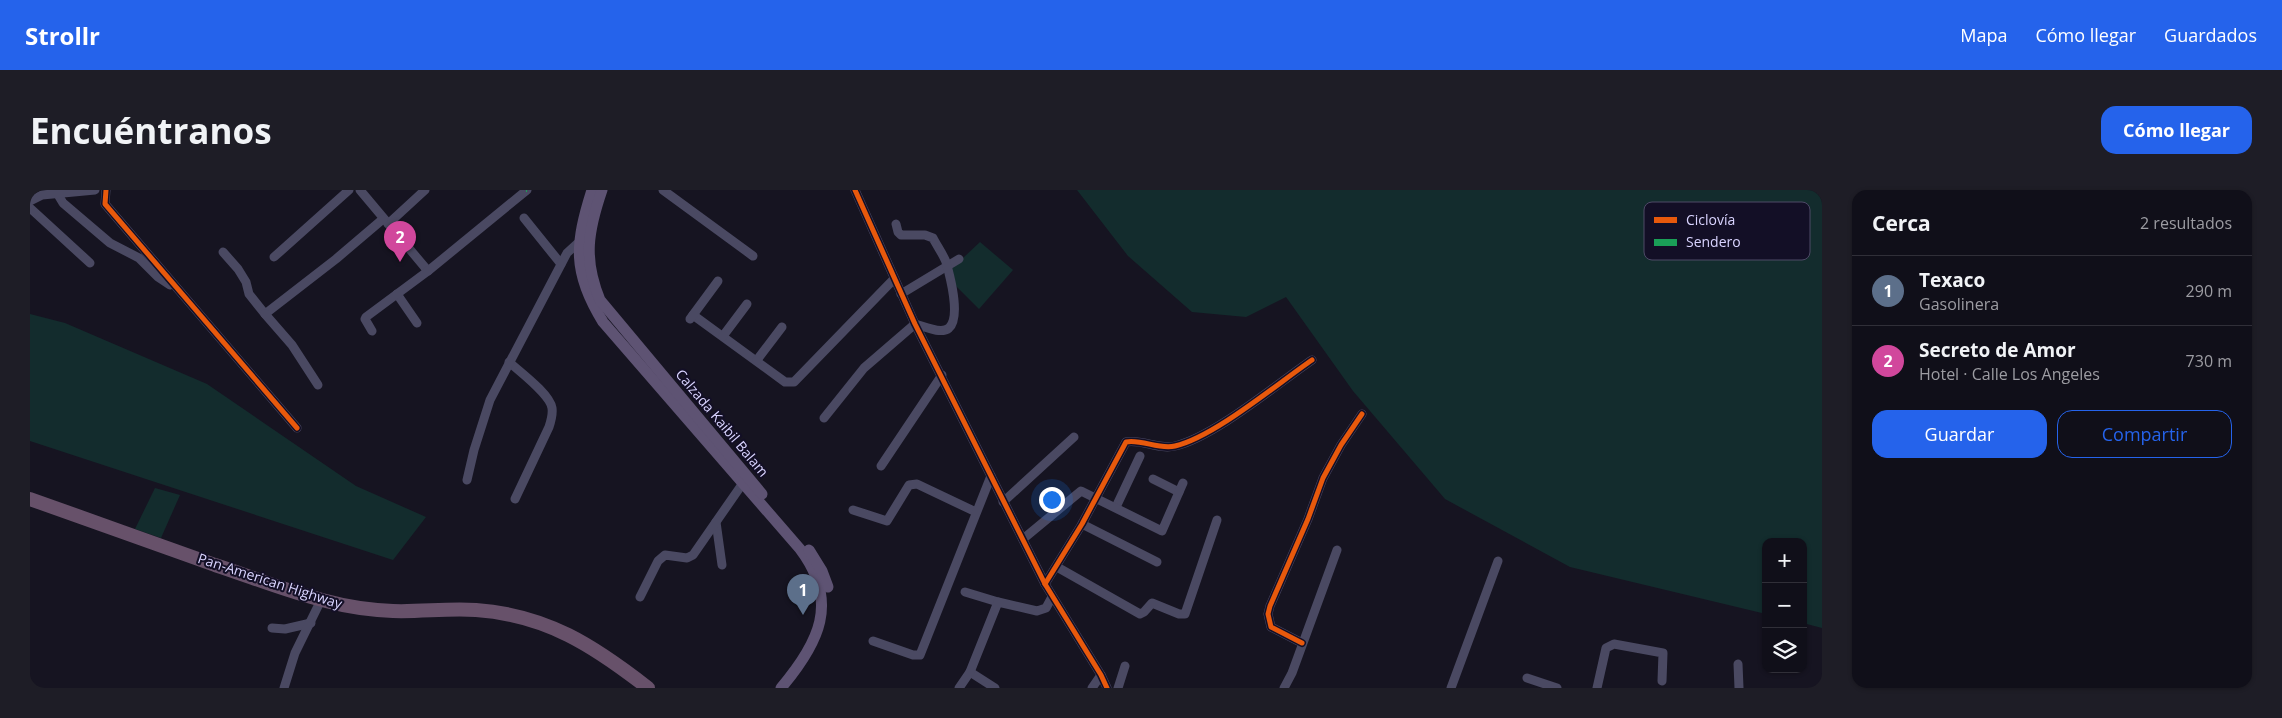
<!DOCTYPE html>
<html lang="es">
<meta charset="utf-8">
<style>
body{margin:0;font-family:"Open Sans",sans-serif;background:#1e1d26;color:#f1f3f6}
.controls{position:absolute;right:15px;bottom:15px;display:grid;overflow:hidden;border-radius:10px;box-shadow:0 1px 4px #0004}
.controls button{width:45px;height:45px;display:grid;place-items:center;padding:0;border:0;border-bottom:1px solid #302f38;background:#100f19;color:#f1f3f6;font:25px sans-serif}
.you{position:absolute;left:1021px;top:309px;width:18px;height:18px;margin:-12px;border:4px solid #fff;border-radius:50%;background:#1a73e8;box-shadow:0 0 0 8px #1a73e833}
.badge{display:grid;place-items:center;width:32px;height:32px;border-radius:50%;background:#2563eb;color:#fff;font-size:16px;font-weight:700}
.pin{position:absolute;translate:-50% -41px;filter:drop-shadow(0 1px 2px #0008)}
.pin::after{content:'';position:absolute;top:26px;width:18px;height:15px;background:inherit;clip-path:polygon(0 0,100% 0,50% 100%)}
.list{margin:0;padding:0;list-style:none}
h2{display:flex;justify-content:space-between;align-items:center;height:65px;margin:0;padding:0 20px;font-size:21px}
h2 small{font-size:16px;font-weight:400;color:#9c9ca2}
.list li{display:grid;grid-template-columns:32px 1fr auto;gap:15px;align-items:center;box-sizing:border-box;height:70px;padding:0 20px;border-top:1px solid #302f38}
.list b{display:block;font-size:19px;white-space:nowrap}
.list p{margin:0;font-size:16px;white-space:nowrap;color:#9c9ca2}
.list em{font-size:16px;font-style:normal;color:#9c9ca2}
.actions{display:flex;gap:10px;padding:15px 20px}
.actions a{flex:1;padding:11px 0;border:1px solid #2563eb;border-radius:15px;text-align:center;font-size:18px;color:#2563eb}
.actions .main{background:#2563eb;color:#fff}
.icon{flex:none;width:28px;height:28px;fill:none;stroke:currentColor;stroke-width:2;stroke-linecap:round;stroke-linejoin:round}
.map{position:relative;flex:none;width:1792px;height:498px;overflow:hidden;border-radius:15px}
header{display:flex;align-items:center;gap:30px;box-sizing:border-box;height:70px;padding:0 25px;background:#2563eb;color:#fff}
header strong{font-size:24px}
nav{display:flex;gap:28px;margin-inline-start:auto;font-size:18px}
.intro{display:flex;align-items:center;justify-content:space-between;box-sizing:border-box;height:120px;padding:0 30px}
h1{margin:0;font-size:35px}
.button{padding:12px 22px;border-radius:15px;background:#2563eb;color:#fff;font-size:18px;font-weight:700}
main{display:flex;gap:30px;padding:0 30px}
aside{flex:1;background:#100f19;border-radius:15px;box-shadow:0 1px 4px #0004}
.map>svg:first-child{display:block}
.green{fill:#132c2d}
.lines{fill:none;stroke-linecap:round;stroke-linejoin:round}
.minor{stroke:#4a4962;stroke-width:9}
.major{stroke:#5e5373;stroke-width:11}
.highway{stroke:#67516a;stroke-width:14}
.quiet{stroke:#1a9f57;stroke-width:4;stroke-dasharray:8 4;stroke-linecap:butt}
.cycleway-casing{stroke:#130f26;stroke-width:8}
.cycleway{stroke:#e8590c;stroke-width:5}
.labels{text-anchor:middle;stroke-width:4;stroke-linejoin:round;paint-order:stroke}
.street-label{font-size:14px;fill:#d9d4ff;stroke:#130f26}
.key{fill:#130f26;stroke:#4e4a67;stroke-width:1}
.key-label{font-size:14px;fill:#d9d4ff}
</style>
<header>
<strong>Strollr</strong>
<nav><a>Mapa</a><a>Cómo llegar</a><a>Guardados</a></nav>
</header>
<div class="intro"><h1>Encuéntranos</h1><a class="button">Cómo llegar</a></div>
<main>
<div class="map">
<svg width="1792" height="498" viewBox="0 0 1792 498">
<rect width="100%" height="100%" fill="#161421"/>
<g class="green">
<path d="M1047 0H1792V438L1773 433V352H1736V424L1540 377 1415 309 1323 201 1256 107 1216 127 1162 122 1098 66Z"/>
<path d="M950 52 983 80 949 119 915 85Z"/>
<path d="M0 124 35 133 177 194 326 296 396 327 363 370 0 251Z"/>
<path d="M125 298 150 305 131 348 105 339Z"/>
</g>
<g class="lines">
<g class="minor">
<path d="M76 0 75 14 267 238"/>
<path d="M330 0 398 81"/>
<path d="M633 0 723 66"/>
<path d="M825 0 885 134 1015 394 1071 485 1077 498"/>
<path d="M27 3 33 13 80 53 109 68 128 87 140 95"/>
<path d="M0 11 12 5 65 0"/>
<path d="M0 18 60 73"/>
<path d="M494 28 531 74"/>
<path d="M358 34 395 0"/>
<path d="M193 62 208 79 216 92 219 104 235 124 306 69 353 29"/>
<path d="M244 67 319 0"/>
<path d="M367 104 387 133"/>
<path d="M871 104 929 69"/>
<path d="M235 124 262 155 288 195"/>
<path d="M663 125 755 192H764L864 89"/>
<path d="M660 129 688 91"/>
<path d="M342 141 335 129 336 127 398 81 497 0"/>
<path d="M693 146 717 114"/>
<path d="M727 170 752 137"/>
<path d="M479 172C490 182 520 204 522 218 523 225 521 231 519 237L485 309"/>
<path d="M794 228 834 178 885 134C893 136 911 145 919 138 931 127 920 86 916 72 913 64 907 56 903 48L895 45H871L868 42 866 34"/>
<path d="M851 276 912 185"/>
<path d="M1123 289 1149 302"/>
<path d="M437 290 444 260 460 210 537 63 549 52"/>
<path d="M973 312 1044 247"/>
<path d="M1086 317 1110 266"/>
<path d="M823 320 857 331 879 295 887 294 946 322"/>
<path d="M686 332 692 375"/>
<path d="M1052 334 1127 372"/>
<path d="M993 349 1051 301 1132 341 1153 293"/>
<path d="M1027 377 1110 424 1114 422 1122 413 1149 424H1155L1187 330"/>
<path d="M1015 394 1052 334 1096 252C1112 249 1129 260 1145 256 1184 247 1247 194 1282 170"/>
<path d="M935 402 968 412"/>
<path d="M610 407 628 371 635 365 657 368 663 365 713 293"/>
<path d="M242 438 255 439 281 433"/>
<path d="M843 451 883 465H890L961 286"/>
<path d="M1272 453 1241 437 1238 424 1240 416 1278 329 1293 288 1311 255 1332 224"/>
<path d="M1708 474 1709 498"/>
<path d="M940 482 965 498"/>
<path d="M1497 488 1527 498"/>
<path d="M254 498 265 463 291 410"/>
<path d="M929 498 940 482 968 412 1007 421 1016 418 1022 407"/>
<path d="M1062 498 1071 485"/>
<path d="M1088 498 1095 476"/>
<path d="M1254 498 1262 483 1307 360"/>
<path d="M1421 498 1468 371"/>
<path d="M1567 498 1576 458 1584 454 1633 463 1632 491"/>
</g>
<g class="major">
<path d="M562 0C545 54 542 82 573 132L770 359C810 412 789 453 751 498"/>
<path d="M572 0C558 41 553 69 570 110L732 304"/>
<path d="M779 360 792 381 798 397"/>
</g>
<path class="highway" d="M0 309C62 331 123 353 185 375 222 387 258 402 296 411 318 417 341 420 363 421 391 422 418 418 446 420 517 425 564 456 618 498"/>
<path class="quiet" d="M496 0H497"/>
<g class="cycleway-casing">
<g id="cycleway">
<path d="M76 0 75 14 267 238"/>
<path d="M825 0 885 134 1015 394 1071 485 1077 498"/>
<path d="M1015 394 1052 334 1096 252C1112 249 1129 260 1145 256 1184 247 1247 194 1282 170"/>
<path d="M1272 453 1241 437 1238 424 1240 416 1278 329 1293 288 1311 255 1332 224"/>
</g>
</g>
<use href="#cycleway" class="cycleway"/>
</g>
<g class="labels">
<g class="street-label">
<text transform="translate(692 233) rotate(50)" y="5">Calzada Kaibil Balam</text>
<text transform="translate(240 391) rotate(18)" y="5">Pan-American Highway</text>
</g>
</g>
<rect x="1614" y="12" width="166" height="58" rx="8" class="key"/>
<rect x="1624" y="27" width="23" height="6" fill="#e8590c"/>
<rect x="1624" y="49" width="23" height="7" fill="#1a9f57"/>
<g class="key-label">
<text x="1656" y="35">Ciclovía</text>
<text x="1656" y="57">Sendero</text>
</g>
</svg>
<div class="controls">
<button>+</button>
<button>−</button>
<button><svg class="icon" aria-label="layers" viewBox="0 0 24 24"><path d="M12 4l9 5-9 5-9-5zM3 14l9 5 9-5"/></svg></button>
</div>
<div class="you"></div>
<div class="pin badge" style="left:773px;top:425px;background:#5c6f8a">1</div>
<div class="pin badge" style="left:370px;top:72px;background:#d1479c">2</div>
</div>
<aside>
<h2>Cerca<small>2 resultados</small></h2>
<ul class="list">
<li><span class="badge" style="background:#5c6f8a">1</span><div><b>Texaco</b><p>Gasolinera</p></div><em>290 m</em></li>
<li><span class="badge" style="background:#d1479c">2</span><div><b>Secreto de Amor</b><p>Hotel · Calle Los Angeles</p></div><em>730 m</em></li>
</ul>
<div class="actions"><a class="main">Guardar</a><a>Compartir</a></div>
</aside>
</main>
